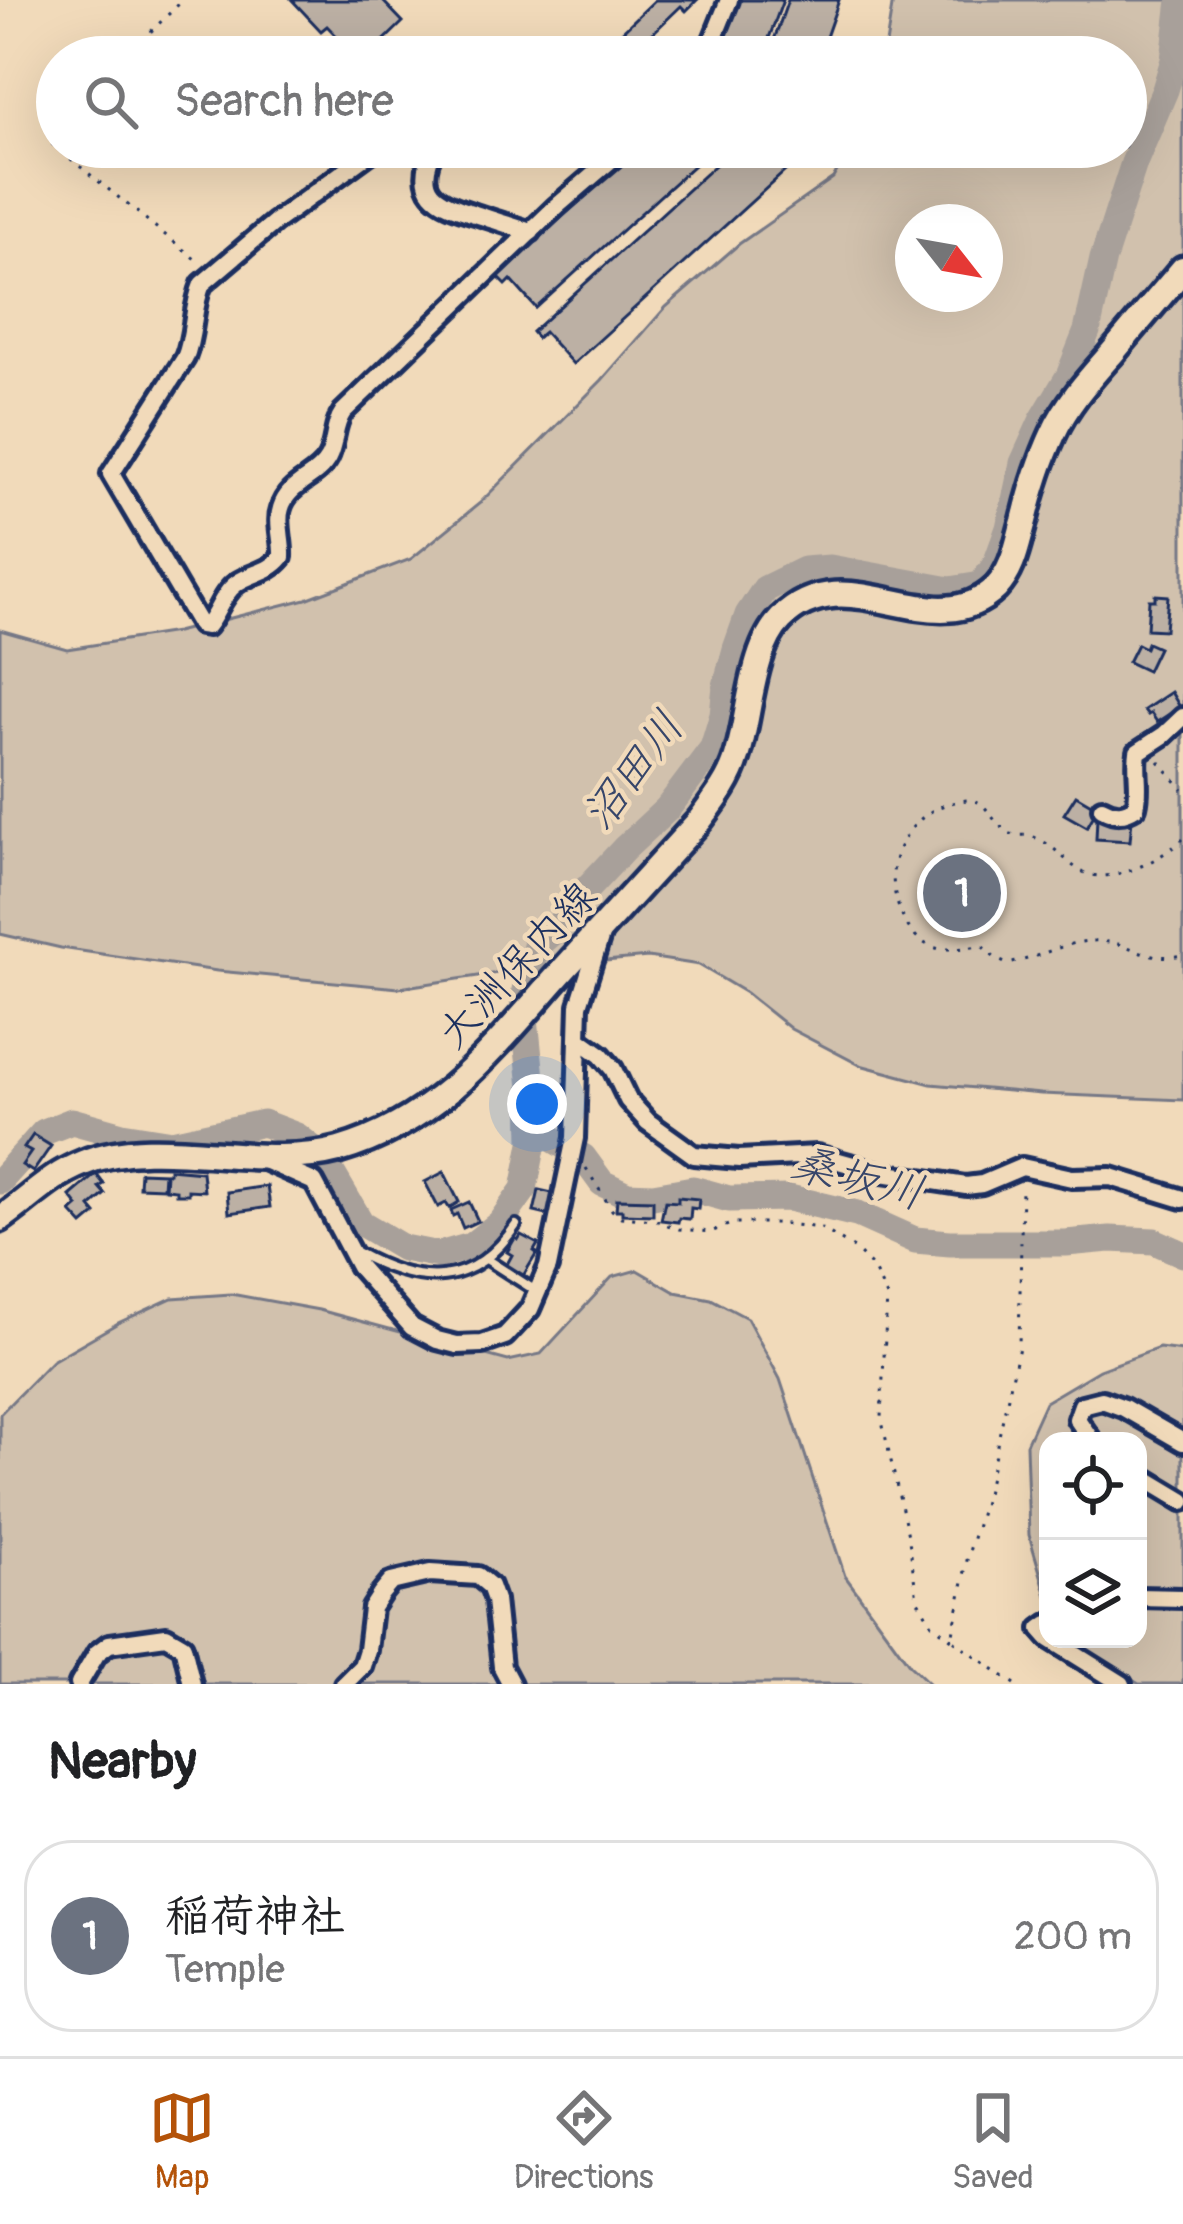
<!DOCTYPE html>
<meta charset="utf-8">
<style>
body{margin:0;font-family:Pangolin,"Klee One",sans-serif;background:#f6f6f6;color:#202124}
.controls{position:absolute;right:36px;bottom:36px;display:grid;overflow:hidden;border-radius:24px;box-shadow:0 12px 48px #0002}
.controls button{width:108px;height:108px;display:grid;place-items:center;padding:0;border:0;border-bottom:3px solid #e0e0e0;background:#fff;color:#202124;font:60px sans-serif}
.compass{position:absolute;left:895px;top:204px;width:108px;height:108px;border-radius:50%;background:#fff;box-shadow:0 12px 48px #0002;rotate:121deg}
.you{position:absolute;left:537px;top:1104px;width:42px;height:42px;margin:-30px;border:9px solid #fff;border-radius:50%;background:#1a73e8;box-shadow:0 0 0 18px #1a73e833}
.badge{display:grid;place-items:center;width:78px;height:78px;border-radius:50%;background:#b45309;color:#fff;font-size:39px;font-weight:700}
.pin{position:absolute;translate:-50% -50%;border:6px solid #fff;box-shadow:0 3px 12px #0006}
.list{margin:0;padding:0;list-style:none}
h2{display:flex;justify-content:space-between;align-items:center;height:156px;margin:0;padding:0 48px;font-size:51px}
h2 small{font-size:39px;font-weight:400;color:#757577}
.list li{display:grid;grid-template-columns:78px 1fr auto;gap:36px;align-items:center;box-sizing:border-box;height:192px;margin:0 24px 24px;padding:0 24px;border:3px solid #e0e0e0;border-radius:48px}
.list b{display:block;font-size:45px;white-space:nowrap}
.list p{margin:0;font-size:39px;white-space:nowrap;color:#757577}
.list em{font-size:39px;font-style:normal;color:#757577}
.icon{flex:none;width:66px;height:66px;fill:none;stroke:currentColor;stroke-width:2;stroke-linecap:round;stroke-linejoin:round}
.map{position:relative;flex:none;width:1183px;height:1684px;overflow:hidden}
.search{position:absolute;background:#fff;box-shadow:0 12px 48px #0002;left:36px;right:36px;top:36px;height:132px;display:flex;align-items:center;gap:30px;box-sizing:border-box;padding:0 42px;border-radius:66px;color:#757577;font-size:45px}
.sheet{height:372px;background:#fff}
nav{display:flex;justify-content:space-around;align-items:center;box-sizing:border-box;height:168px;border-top:3px solid #e0e0e0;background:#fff;font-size:33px;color:#757577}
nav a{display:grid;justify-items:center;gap:6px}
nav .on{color:#b45309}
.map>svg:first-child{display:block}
.green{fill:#d1c1ad;stroke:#767886;stroke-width:3;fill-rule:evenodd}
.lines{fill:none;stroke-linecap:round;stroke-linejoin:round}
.river{stroke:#a8a09a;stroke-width:27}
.building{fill:#bcb0a4;stroke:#1b2f5e;stroke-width:3}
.service-casing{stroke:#1b2f5e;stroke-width:16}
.minor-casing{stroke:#1b2f5e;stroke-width:26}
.secondary-casing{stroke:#1b2f5e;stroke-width:33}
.path{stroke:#1b2f5e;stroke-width:3;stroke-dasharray:3 9;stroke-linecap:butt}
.service{stroke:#f1daba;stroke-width:8}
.minor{stroke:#f1daba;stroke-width:16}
.secondary{stroke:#f1daba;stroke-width:24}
.labels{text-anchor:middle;stroke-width:9;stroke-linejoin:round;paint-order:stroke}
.street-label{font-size:42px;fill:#1b2f5e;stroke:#f1daba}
.water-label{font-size:45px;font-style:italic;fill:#37466a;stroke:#f1daba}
</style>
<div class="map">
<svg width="1183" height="1684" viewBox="0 0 1183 1684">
<rect width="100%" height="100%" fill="#f1daba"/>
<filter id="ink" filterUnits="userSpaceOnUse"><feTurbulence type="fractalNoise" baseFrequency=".00833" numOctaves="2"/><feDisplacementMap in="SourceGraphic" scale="24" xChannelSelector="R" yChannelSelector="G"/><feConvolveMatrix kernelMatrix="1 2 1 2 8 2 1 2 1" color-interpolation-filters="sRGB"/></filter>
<g filter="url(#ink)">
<g class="green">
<path d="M893 0H1183V1100L1041 1094 931 1084 860 1065 791 1029 746 993 699 965 648 957 531 968 399 988 217 971 61 948 0 934V630L67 649 176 632 306 599 411 559 480 503 602 380 666 307 739 244 833 178 851 147H1126V57H884ZM913 222H985V294H913Z"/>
<path d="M637 1270 675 1292 711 1299 747 1318 780 1379 845 1576 910 1665 930 1684H0V1414L52 1361 118 1323 172 1298 231 1294 319 1310 508 1361 541 1354 612 1277Z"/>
<path d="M1159 1348 1183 1351V1684H1139L1088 1653 1077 1639H1138V1441H1048V1599L1029 1535 1026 1444 1045 1402 1099 1370Z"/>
</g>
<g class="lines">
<g class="river">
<path d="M533 1127 583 1157 602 1183 627 1195 653 1196 693 1189 729 1199 789 1198 857 1214 915 1240 950 1243H1066L1110 1239 1154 1241 1183 1254"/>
<path d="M0 1181 44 1132 72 1121 122 1135 172 1143 263 1123 297 1136 322 1156 361 1223 403 1248 439 1255 471 1246 500 1223 524 1189 533 1143 532 1088 523 998 536 946 556 929 580 896 624 849 667 809 713 748 723 715 726 686 736 649 748 615 765 589 804 570 830 568 950 590 981 585 996 564 1009 528 1023 463 1042 421 1069 376 1087 331 1103 259 1134 163 1165 90 1174 60 1181 0"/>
</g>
</g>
<g class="building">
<path d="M292 0H382L403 22 367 57H357L327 26 321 31Z"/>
<path d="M655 0H697L686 11 681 6 628 57H608L599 48 593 53 587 47 599 35 608 45Z"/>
<path d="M737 0H783L762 57H717Z"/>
<path d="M788 0H839L819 57H768Z"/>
<path d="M640 147H714L536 308 511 280 506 285 497 276Z"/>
<path d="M735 147H778L793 164 573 364 544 332 537 338 532 332Z"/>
<path d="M1155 595 1168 596 1165 630 1147 629 1149 600H1155Z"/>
<path d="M1147 643 1158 648 1147 671 1128 662 1137 644 1145 648Z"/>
<path d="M1171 692 1180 707 1157 722 1151 713 1148 715 1144 710Z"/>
<path d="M1076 795 1098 808 1087 827 1064 814Z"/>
<path d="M1097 817 1132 819 1130 841 1096 839Z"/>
<path d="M33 1135 51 1146 33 1172 22 1165 31 1152 24 1148Z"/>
<path d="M169 1169 202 1172 204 1191 188 1190V1194H176V1190L165 1189 166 1173H169Z"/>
<path d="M140 1172 164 1173 163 1188 139 1187Z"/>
<path d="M444 1172 459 1202 449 1208 446 1203 438 1207 425 1182Z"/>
<path d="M96 1174 104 1184 99 1187 105 1194 90 1207 96 1214 83 1225 71 1212 78 1206 70 1196Z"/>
<path d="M267 1186 270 1207 229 1213 227 1192Z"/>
<path d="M539 1190 557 1194 551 1216 534 1212Z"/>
<path d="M678 1197 699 1199 698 1209 691 1208 690 1219 679 1218 678 1222 661 1220 665 1201 678 1202Z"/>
<path d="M617 1199 653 1200V1215L622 1214V1210H616Z"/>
<path d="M469 1202 478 1221 463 1228 457 1214 453 1216 451 1210Z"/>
<path d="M521 1235 538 1244 534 1251 537 1253 523 1276 506 1266 512 1255 507 1252 515 1238 518 1240Z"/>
</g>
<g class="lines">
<g class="service-casing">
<g id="service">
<path d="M358 1253C420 1287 473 1289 516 1225"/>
<path d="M486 1259 536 1291"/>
</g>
</g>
<g class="minor-casing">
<g id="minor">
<path d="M706 57 729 0"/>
<path d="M378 147 275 222 202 284C192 308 195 334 185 358L111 474 200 625 207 626C218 613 222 594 237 583 253 572 269 573 282 557 283 541 276 522 281 508 288 483 317 479 328 458 336 443 333 426 343 412L556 207 626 147"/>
<path d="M435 147C412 191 437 203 475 214 493 220 512 226 531 232"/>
<path d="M1102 808C1115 815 1124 815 1136 807 1141 788 1135 771 1138 752L1164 735 1183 717"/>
<path d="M580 1040 601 1055 613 1069 628 1100 648 1122 694 1155 739 1159 817 1155 882 1173 966 1186 982 1184 1022 1167 1072 1178 1111 1177 1183 1199"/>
<path d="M264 1160 314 1182 359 1267 412 1327 437 1340 457 1345 482 1344 505 1336 530 1309 548 1267 575 1138 579 1005 602 932"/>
<path d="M1092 1441 1077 1419 1082 1405 1102 1400 1124 1408 1183 1442"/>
<path d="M1138 1474 1183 1501"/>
<path d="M1138 1597 1183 1598"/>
<path d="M1048 1624 1041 1629 1048 1637"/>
<path d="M1050 1639 1122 1684"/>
<path d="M79 1684 97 1653 109 1644 166 1636 183 1646 192 1684"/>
<path d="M344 1684 362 1666 367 1650 372 1608 381 1594 391 1582 430 1573 478 1576 490 1586 495 1600 502 1667 511 1684"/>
</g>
</g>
<g class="secondary-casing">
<path id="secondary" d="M0 1219C28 1200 50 1176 83 1163 159 1132 258 1172 339 1150 440 1121 497 1044 564 969 609 919 655 870 700 820 715 800 730 781 737 757 750 717 751 649 781 619 847 553 933 648 996 588 1014 569 1017 545 1024 521 1031 492 1040 462 1053 434 1067 403 1090 378 1112 353 1136 325 1159 297 1183 269"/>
</g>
<g class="path">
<path d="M125 57 183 0"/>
<path d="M57 124 48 134 51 143 200 263"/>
<path d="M1159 761 1183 790"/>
<path d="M1183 839C1162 859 1112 886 1083 872 1070 866 1060 852 1047 844 1046 843 1033 836 1031 836 1021 834 1014 838 1005 830 980 809 988 791 945 805 920 813 899 838 894 865 889 893 905 941 936 948 950 951 968 947 982 946L996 959 1007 964C1038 959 1067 939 1100 941 1133 943 1145 962 1183 955"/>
<path d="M586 1168 612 1210 621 1217 654 1220 679 1229 711 1232 733 1223H777L821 1228 854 1248 873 1267 887 1297 881 1417 909 1540 917 1599 932 1624 952 1639"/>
<path d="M1015 1684 952 1639 968 1555 985 1498 1019 1347 1022 1186"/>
</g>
<use href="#service" class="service"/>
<use href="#minor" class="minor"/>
<use href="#secondary" class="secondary"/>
</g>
</g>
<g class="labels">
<g class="street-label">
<text transform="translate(516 964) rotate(-47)" y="15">大洲保内線</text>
</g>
<g class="water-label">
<text transform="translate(632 770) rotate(-53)" y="16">沼田川</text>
<text transform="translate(858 1177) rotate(14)" y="16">桑坂川</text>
</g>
</g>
</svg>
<div class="controls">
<button><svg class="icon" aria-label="locate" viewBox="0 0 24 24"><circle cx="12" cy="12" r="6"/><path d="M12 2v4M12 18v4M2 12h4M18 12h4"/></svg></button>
<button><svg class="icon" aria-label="layers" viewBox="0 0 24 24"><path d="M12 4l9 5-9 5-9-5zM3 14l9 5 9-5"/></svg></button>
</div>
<svg class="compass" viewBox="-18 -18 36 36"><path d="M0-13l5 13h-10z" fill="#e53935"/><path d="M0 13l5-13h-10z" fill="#757577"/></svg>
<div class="you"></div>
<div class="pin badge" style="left:962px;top:893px;background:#6b7280">1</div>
<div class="search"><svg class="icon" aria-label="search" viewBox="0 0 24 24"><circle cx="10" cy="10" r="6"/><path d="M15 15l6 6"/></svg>Search here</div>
</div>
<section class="sheet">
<h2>Nearby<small></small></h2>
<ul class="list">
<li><span class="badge" style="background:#6b7280">1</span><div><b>稲荷神社</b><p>Temple</p></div><em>200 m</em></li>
</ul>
</section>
<nav>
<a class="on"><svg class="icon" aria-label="map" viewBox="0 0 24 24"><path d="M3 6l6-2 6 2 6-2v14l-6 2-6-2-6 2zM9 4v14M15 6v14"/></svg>Map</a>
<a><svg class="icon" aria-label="directions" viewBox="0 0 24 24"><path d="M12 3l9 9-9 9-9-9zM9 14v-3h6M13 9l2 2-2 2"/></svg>Directions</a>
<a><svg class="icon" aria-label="saved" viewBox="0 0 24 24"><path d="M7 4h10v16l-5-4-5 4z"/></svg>Saved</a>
</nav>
